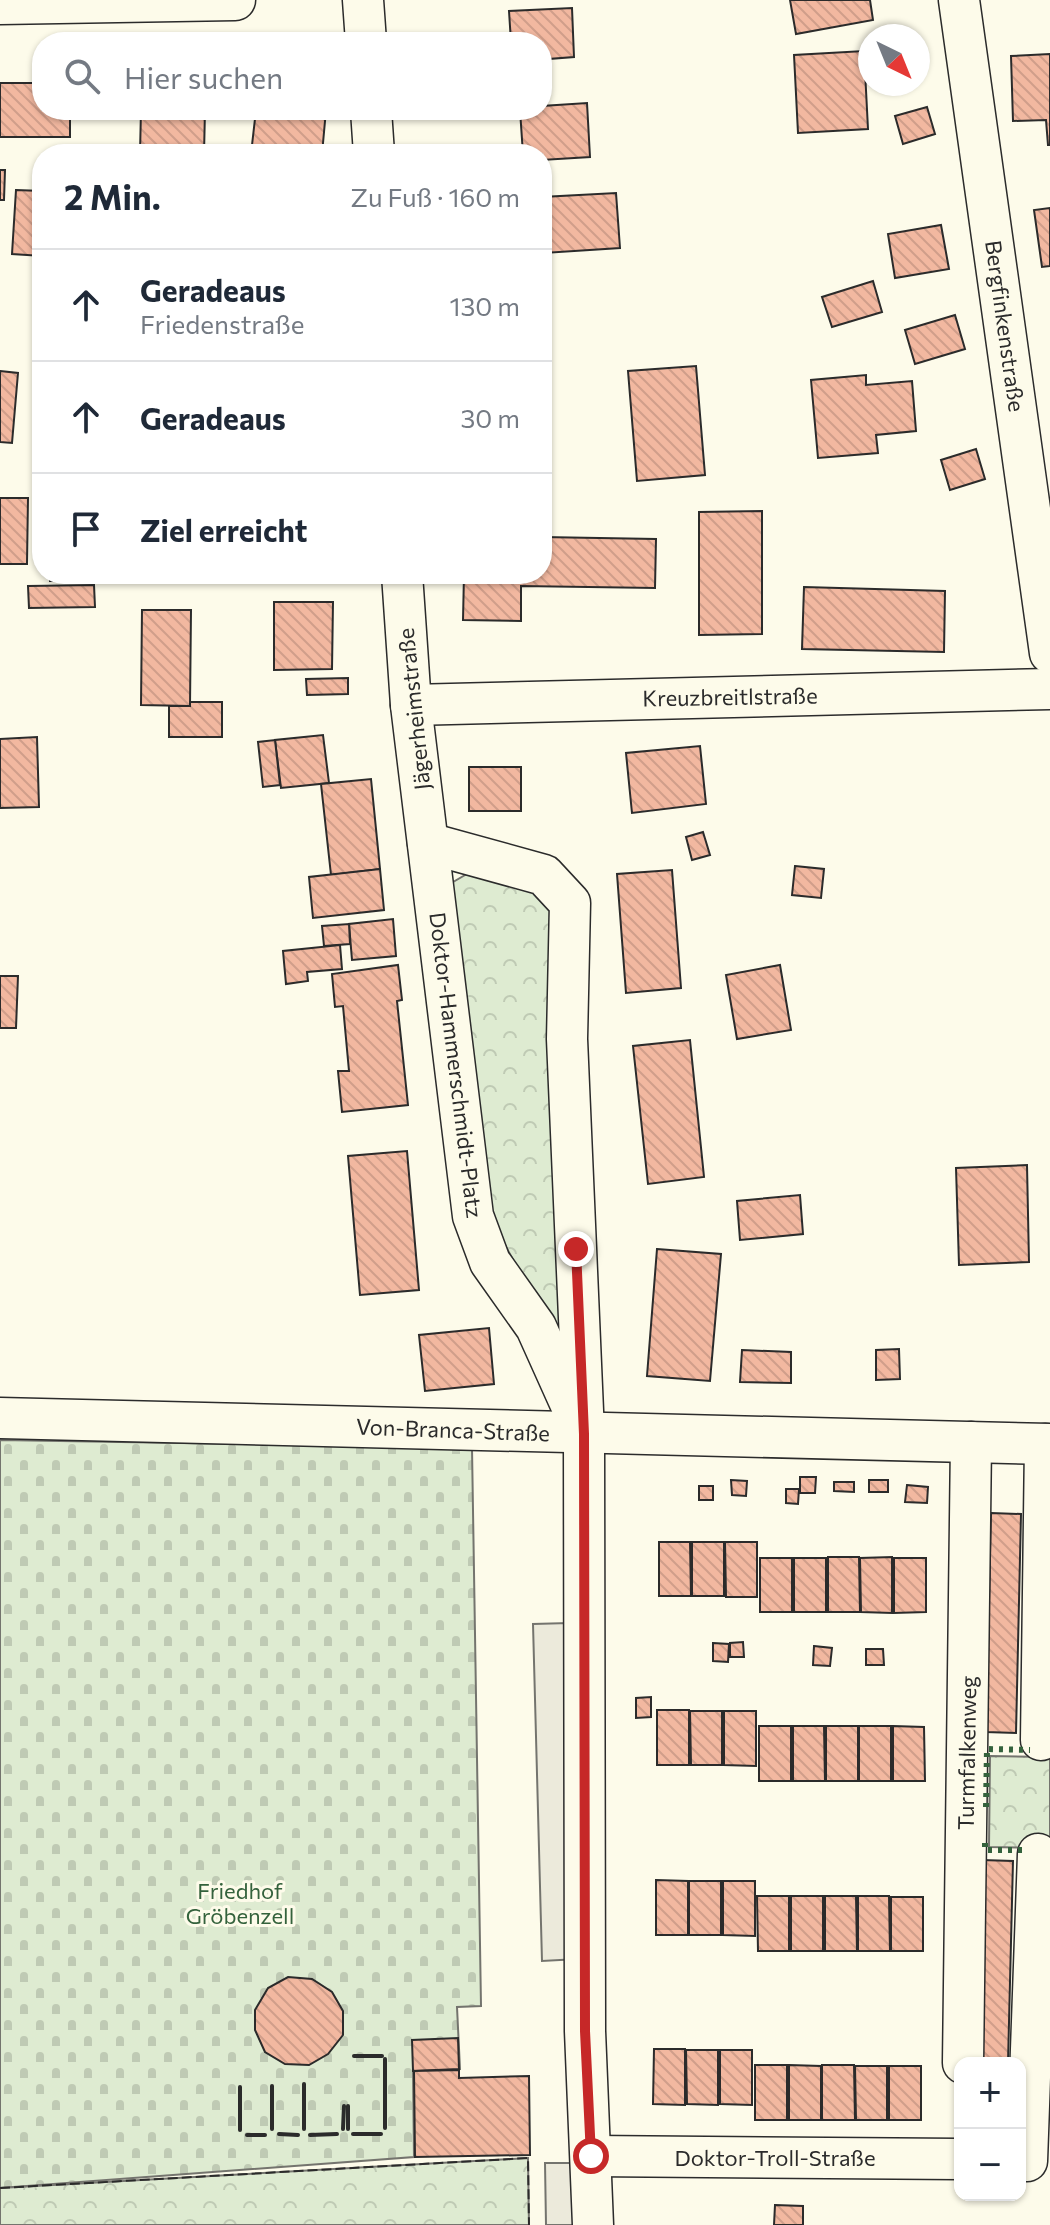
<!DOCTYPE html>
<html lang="de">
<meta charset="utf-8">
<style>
body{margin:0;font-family:Commissioner,sans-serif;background:#f2f2f3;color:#1f2937}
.controls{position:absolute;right:24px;bottom:24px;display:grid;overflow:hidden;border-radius:16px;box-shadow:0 2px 6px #0004}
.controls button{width:72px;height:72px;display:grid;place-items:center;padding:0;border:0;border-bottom:2px solid #e0e1e3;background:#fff;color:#1f2937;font:40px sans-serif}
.compass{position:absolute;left:858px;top:24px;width:72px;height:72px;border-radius:50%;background:#fff;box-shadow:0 2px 6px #0004;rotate:137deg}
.stop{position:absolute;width:24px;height:24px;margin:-18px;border:6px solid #c62828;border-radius:50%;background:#fff}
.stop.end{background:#c62828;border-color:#fff;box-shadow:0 2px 8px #0008}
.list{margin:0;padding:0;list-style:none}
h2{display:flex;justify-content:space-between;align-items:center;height:104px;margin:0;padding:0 32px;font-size:34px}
h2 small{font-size:26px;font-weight:400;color:#747a83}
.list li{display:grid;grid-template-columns:52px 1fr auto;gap:24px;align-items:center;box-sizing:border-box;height:112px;padding:0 32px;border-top:2px solid #e0e1e3}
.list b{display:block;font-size:30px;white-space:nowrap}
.list p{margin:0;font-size:26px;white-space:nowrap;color:#747a83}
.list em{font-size:26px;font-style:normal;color:#747a83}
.icon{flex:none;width:44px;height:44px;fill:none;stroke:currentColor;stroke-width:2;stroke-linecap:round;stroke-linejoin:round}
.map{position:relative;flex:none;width:1050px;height:2225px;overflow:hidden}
.search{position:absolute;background:#fff;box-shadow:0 2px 6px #0004;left:32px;top:32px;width:520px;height:88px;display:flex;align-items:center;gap:20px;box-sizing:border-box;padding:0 28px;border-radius:32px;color:#747a83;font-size:30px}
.panel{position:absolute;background:#fff;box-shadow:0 2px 6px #0004;left:32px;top:144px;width:520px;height:440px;border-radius:32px}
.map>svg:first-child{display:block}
.cemetery{fill:url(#cemetery-stones);stroke:#74746e;stroke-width:2}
.park{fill:url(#park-crowns);stroke:#74746e;stroke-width:2}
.parking{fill:#eceadb;stroke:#74746e;stroke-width:2}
.building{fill:url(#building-back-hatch);stroke:#2b2b2b;stroke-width:2}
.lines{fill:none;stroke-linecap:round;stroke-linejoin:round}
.minor-casing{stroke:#2b2b2b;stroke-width:43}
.minor{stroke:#fdfbea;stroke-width:40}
.hedge{stroke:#34623c;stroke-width:6;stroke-dasharray:4 6;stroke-linecap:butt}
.fence{stroke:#2b2b2b;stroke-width:2;stroke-dasharray:10 4;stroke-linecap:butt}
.wall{stroke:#2b2b2b;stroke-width:4}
.route{stroke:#c62828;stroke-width:10}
.labels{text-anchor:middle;stroke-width:6;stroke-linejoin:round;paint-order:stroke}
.street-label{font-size:22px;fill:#2b2b2b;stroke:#fdfbea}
.park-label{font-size:22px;fill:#34623c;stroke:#fdfbea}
</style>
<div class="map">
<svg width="1050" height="2225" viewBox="0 0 1050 2225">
<defs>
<pattern id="cemetery-stones" width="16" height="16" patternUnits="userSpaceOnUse" patternTransform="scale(2)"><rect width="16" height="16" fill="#deebd1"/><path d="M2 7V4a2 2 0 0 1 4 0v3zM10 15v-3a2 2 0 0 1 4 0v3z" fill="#bfcab4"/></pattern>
<pattern id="park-crowns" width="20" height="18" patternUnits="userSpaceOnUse" patternTransform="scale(2)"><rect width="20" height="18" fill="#deebd1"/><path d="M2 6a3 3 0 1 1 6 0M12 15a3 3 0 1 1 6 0" fill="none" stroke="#bfcab4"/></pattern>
<pattern id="building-back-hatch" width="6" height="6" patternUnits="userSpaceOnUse" patternTransform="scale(2)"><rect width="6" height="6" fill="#f2b8a0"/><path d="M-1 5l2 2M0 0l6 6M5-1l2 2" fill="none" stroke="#d09e8a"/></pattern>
</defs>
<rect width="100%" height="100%" fill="#fdfbea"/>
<path class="cemetery" d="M0 1440 472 1448 481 2006 457 2007 460 2069 413 2071 414 2157 0 2188Z"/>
<g class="park">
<path d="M472 871 540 884 563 918 578 1412 554 1334 489 1216 448 885Z"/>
<path d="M990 1756 1050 1757V1848L989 1847Z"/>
<path d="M528 2158 529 2225H0V2188Z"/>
</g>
<g class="parking">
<path d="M569 1623 578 1959 542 1961 533 1624Z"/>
<path d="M545 2163H574V2225H546Z"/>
</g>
<g class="building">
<path d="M790 0H870L873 20 796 34Z"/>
<path d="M572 8 574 57 549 59 550 71H542V42H511L509 11Z"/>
<path d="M864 51 868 129 798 133 794 55Z"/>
<path d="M1050 54V145H1048L1046 120 1013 121 1011 56Z"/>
<path d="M0 83H42V110H70V137H0Z"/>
<path d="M587 103 590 157 542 160V154H523L520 110H542V106Z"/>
<path d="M927 107 935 134 903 144 895 116Z"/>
<path d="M141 110H205L204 154 140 153Z"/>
<path d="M256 110H326L322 154H251Z"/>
<path d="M0 170H5L4 200H0Z"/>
<path d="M16 190 42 191V256L12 254Z"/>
<path d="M616 193 620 248 544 253 542 197Z"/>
<path d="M1050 208V266L1042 267 1034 210Z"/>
<path d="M941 225 949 269 895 278 888 234Z"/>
<path d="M873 281 882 312 832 327 822 297Z"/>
<path d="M955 315 965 349 915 364 905 330Z"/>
<path d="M696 366 705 475 637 481 628 371Z"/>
<path d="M0 371 18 373 12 443 0 442Z"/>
<path d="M866 375V385L912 381 916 431 876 435 878 453 818 458 811 380Z"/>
<path d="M976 449 985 479 950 490 941 460Z"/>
<path d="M0 498H28L27 564H0Z"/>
<path d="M762 511V634L699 635V512Z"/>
<path d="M542 537 656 539 655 588 521 586V621L463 620 464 574H542Z"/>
<rect x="50" y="574" width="21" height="7"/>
<path d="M94 585 95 607 29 608 28 586Z"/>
<path d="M804 587 945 591 944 652 802 649Z"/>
<path d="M274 602H333L332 669 274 670Z"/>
<path d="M142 610H191L190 706 141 705Z"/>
<path d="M348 678V694L307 695 306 679Z"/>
<path d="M190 702H222V737H169V706H190Z"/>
<path d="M323 735 329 783 281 788 275 740Z"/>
<path d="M37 737 39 807 0 808V739Z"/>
<path d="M275 740 280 785 263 787 258 742Z"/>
<path d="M700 746 706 804 632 813 626 753Z"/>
<rect x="469" y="767" width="52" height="44"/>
<path d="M371 779 380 869 331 875 321 784Z"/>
<path d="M703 832 710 855 692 860 686 837Z"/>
<path d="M795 866 824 869 821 898 792 895Z"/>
<path d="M380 869 384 910 313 918 309 877Z"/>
<path d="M672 870 681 988 626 993 617 874Z"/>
<path d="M393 919 396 956 352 960 349 924Z"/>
<path d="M349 924 350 944 324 946 322 926Z"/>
<path d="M340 945 342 969 307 972 308 981 286 984 283 951Z"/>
<path d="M398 965 402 1000 397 1001 408 1105 342 1112 338 1071H349L343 1006 335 1007 332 974Z"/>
<path d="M780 965 791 1030 737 1039 726 975Z"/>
<path d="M0 976H18L16 1028H0Z"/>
<path d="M690 1040 704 1177 648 1184 633 1046Z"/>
<path d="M407 1151 419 1290 360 1295 348 1156Z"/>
<path d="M1027 1165 1029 1262 959 1265 956 1168Z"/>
<path d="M800 1195 803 1234 740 1240 737 1201Z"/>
<path d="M657 1249 721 1254 710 1381 647 1376Z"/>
<path d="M489 1328 494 1384 425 1391 419 1335Z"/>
<path d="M899 1349 900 1379 876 1380V1350Z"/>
<path d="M742 1350 791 1352V1383L740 1382Z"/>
<path d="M800 1477H816L815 1493H800Z"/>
<path d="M731 1480 747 1481 746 1496 732 1495Z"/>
<rect x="869" y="1480" width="19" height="12"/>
<path d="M834 1482H854V1492L834 1491Z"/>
<path d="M907 1485 928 1487 927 1503 905 1502Z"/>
<rect x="699" y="1486" width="14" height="14"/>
<path d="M786 1489H799L798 1504 786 1503Z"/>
<path d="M991 1513 1021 1514 1016 1733 986 1732Z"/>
<path d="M659 1542H690L691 1596H659Z"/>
<rect x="692" y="1542" width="32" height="54"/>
<path d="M725 1542H757V1597H726Z"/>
<path d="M828 1557H859L860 1612H828Z"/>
<path d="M892 1557V1613L861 1612 860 1558Z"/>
<rect x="760" y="1558" width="32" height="54"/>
<rect x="794" y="1558" width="32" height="54"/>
<path d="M894 1558H926V1612L894 1613Z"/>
<path d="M743 1642 744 1657H730V1643Z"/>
<path d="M713 1643 729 1644 728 1662 713 1661Z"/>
<path d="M814 1646 832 1648 830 1666 813 1665Z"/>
<path d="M866 1649H883L884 1665H866Z"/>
<path d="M651 1697V1717L636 1718V1698Z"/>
<rect x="657" y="1710" width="32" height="55"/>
<path d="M690 1711H722V1765H691Z"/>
<path d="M724 1711H756V1766L724 1765Z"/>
<rect x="759" y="1726" width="32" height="55"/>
<path d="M793 1726H824L825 1781H793Z"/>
<rect x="826" y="1726" width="32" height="55"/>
<rect x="859" y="1726" width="32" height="55"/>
<path d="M893 1726 924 1727 925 1781H893Z"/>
<path d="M982 1860 1013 1861 1008 2063H977Z"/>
<path d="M656 1880 688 1881V1935H656Z"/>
<rect x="689" y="1881" width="32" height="54"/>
<path d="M723 1881H755V1936L723 1935Z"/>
<path d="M757 1896H789V1951H758Z"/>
<rect x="791" y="1896" width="32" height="55"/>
<path d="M825 1896H856L857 1951H825Z"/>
<path d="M858 1896H889L890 1951H858Z"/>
<rect x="891" y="1897" width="32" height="54"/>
<path d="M288 1977 312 1979 332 1992 343 2011V2035L328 2054 309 2065 285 2064 265 2052 255 2030V2010L268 1988Z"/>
<path d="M458 2038 459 2069 413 2071 412 2040Z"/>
<path d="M654 2049H685V2105L653 2104Z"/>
<path d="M686 2050H718V2105L687 2104Z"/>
<path d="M720 2050H752V2105L720 2104Z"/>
<rect x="755" y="2065" width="32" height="55"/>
<path d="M789 2065 821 2066V2120H789Z"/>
<path d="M822 2065H854L855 2120H822Z"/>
<path d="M855 2066H887V2120H856Z"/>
<rect x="889" y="2066" width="32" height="54"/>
<path d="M459 2070V2078L529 2076 530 2155 415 2157 414 2071Z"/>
<path d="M775 2205 803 2206V2225H774Z"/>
</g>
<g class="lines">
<g class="minor-casing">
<g id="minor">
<path d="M363 0 366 42"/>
<path d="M959 0 1050 653"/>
<path d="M0 4 235 0"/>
<path d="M371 110 374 154"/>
<path d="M402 574 411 705 473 1216 490 1262 536 1327 576 1416"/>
<path d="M411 705 1050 689"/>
<path d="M428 843 544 875 570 903 567 1039 584 1434 585 2031 593 2225"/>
<path d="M0 1418 1050 1444"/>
<path d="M1041 1740 1045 1444"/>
<path d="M963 2063 971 1442"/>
<path d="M591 2156 960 2159"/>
<path d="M1027 2161 1038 1854"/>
</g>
</g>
<use href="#minor" class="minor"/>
<g class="hedge">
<path d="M986 1807 987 1749 1030 1750"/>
<path d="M985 1843V1850H1026"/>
</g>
<path class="fence" d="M0 2188 528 2158 529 2225"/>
<g class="wall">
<path d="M354 2056H382"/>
<path d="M385 2059V2128"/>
<path d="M348 2106V2129"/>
<path d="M272 2129V2086"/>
<path d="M304 2129V2084"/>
<path d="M343 2129 344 2106"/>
<path d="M240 2130V2087"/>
<path d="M279 2134 298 2135"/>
<path d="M353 2134H381"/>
<path d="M247 2135H265"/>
<path d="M310 2135 337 2134"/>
</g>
</g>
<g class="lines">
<path class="route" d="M576 1249 584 1434 585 2031 591 2156"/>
</g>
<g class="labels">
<g class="street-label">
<text transform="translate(1005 326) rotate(82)" y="8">Bergfinkenstraße</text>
<text transform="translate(730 697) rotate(-1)" y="8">Kreuzbreitlstraße</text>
<text transform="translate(414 709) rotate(-96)" y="8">Jägerheimstraße</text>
<text transform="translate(456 1065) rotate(83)" y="8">Doktor-Hammerschmidt-Platz</text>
<text transform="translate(453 1430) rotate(2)" y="8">Von-Branca-Straße</text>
<text transform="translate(967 1753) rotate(-89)" y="8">Turmfalkenweg</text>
<text x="775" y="2166">Doktor-Troll-Straße</text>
</g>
<g class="park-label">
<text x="240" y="1899">Friedhof<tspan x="240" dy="25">Gröbenzell</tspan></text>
</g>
</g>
</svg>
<div class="controls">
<button>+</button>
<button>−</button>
</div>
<svg class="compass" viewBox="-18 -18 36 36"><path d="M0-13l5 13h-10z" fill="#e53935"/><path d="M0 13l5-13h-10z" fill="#747a83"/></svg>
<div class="stop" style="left:591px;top:2156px"></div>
<div class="stop end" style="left:576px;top:1249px"></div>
<div class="search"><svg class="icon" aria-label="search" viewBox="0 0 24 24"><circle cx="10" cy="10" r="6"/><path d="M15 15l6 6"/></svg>Hier suchen</div>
<section class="panel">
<h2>2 Min.<small>Zu Fuß · 160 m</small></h2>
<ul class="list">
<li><svg class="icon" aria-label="ahead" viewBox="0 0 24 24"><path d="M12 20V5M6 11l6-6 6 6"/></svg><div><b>Geradeaus</b><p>Friedenstraße</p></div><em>130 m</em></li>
<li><svg class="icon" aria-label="ahead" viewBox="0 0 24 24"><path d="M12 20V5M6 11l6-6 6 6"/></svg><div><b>Geradeaus</b></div><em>30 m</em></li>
<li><svg class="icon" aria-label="arrive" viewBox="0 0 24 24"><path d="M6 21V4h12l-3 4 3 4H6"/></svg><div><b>Ziel erreicht</b></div></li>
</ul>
</section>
</div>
